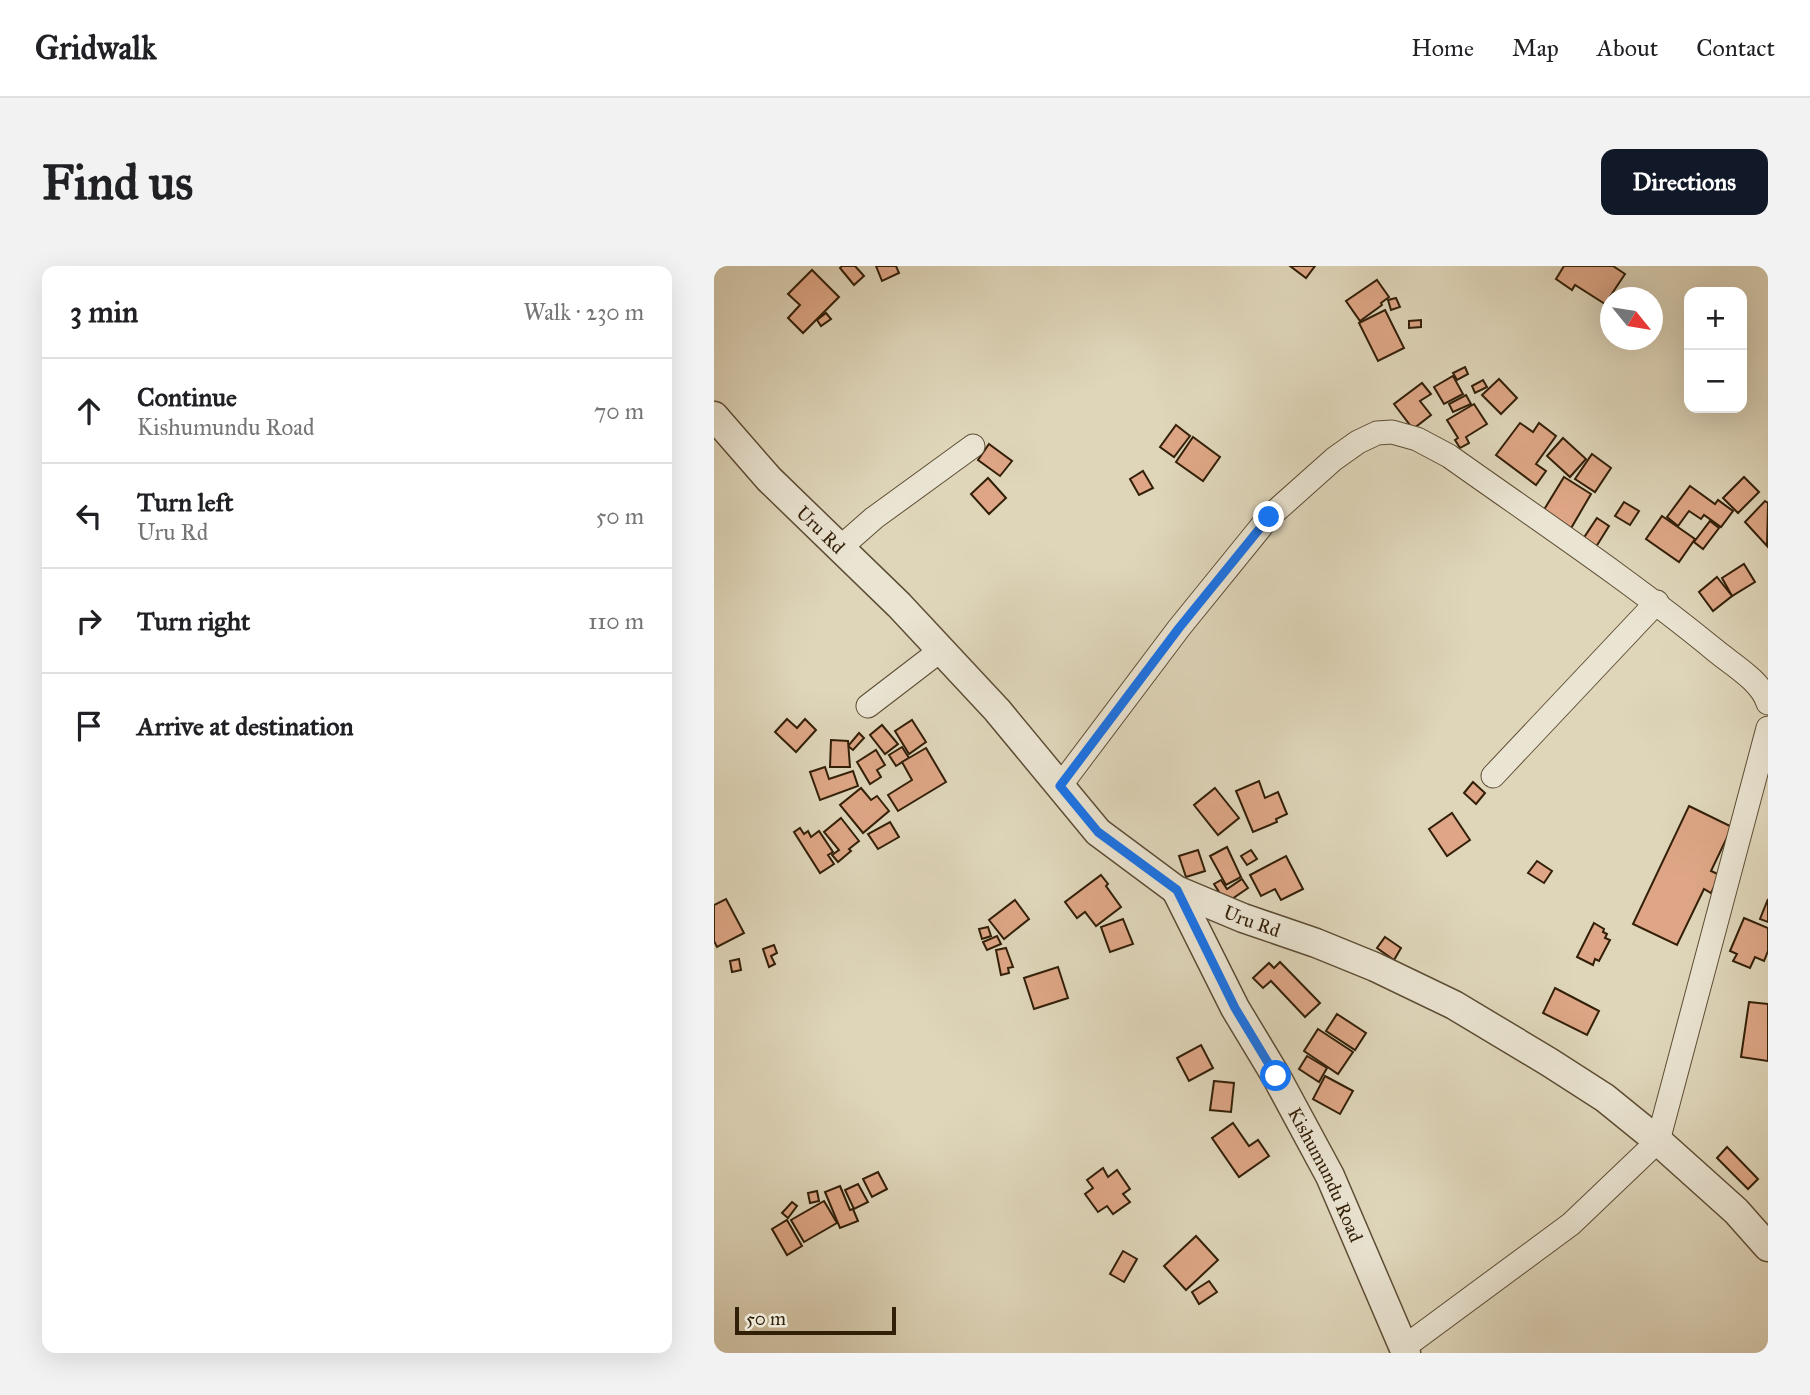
<!DOCTYPE html>
<meta charset="utf-8">
<style>
body{margin:0;font-family:"IM FELL Great Primer",serif;background:#f2f2f2;color:#202124}
.controls{position:absolute;right:21px;top:21px;display:grid;overflow:hidden;border-radius:14px;box-shadow:0 7px 28px #0002}
.controls button{width:63px;height:63px;display:grid;place-items:center;padding:0;border:0;border-bottom:2px solid #e0e0e0;background:#fff;color:#202124;font:35px sans-serif}
.compass{position:absolute;left:886px;top:21px;width:63px;height:63px;border-radius:50%;background:#fff;box-shadow:0 7px 28px #0002;rotate:120deg}
.scale{position:absolute;left:21px;bottom:18px;width:161px;box-sizing:border-box;padding-left:7px;border:4px solid #321f07;border-top:0;font-size:19px;line-height:24px;white-space:nowrap;color:#321f07;-webkit-text-stroke:5px #eae4d2;paint-order:stroke}
.stop{position:absolute;width:21px;height:21px;margin:-16px;border:5px solid #1a73e8;border-radius:50%;background:#fff}
.stop.end{background:#1a73e8;border-color:#fff;box-shadow:0 2px 7px #0008}
.list{margin:0;padding:0;list-style:none}
h2{display:flex;justify-content:space-between;align-items:center;height:91px;margin:0;padding:0 28px;font-size:30px}
h2 small{font-size:23px;font-weight:400;color:#757577}
.list li{display:grid;grid-template-columns:46px 1fr auto;gap:21px;align-items:center;box-sizing:border-box;height:105px;padding:0 28px;border-top:2px solid #e0e0e0}
.list b{display:block;font-size:26px;white-space:nowrap}
.list p{margin:0;font-size:23px;white-space:nowrap;color:#757577}
.list em{font-size:23px;font-style:normal;color:#757577}
.icon{flex:none;width:38px;height:38px;fill:none;stroke:currentColor;stroke-width:2;stroke-linecap:round;stroke-linejoin:round}
.map{position:relative;flex:none;width:1054px;height:1087px;overflow:hidden;border-radius:14px}
header{display:flex;align-items:center;gap:42px;box-sizing:border-box;height:98px;padding:0 35px;background:#fff;border-bottom:2px solid #e0e0e0}
header strong{font-size:33px}
nav{display:flex;gap:38px;margin-inline-start:auto;font-size:24px}
.intro{display:flex;align-items:center;justify-content:space-between;box-sizing:border-box;height:168px;padding:0 42px}
h1{margin:0;font-size:49px}
.button{padding:18px 32px;border-radius:14px;background:#111827;color:#fff;font-size:24px;font-weight:700}
main{display:flex;gap:42px;padding:0 42px}
aside{flex:1;background:#fff;border-radius:14px;box-shadow:0 7px 28px #0002}
.map>svg:first-child{display:block}
.building{fill:#dea686;stroke:#321f07;stroke-width:2}
.lines{fill:none;stroke-linecap:round;stroke-linejoin:round}
.minor-casing{stroke:#5d4d34;stroke-width:25}
.tertiary-casing{stroke:#5d4d34;stroke-width:31}
.minor{stroke:#eae4d2;stroke-width:23}
.tertiary{stroke:#eae4d2;stroke-width:28}
.route{stroke:#1a73e8;stroke-width:9}
.labels{text-anchor:middle;stroke-width:5;stroke-linejoin:round;paint-order:stroke}
.street-label{font-size:19px;fill:#321f07;stroke:#eae4d2}
</style>
<header>
<strong>Gridwalk</strong>
<nav><a>Home</a><a>Map</a><a>About</a><a>Contact</a></nav>
</header>
<div class="intro"><h1>Find us</h1><a class="button">Directions</a></div>
<main>
<aside>
<h2>3 min<small>Walk · 230 m</small></h2>
<ul class="list">
<li><svg class="icon" aria-label="ahead" viewBox="0 0 24 24"><path d="M12 20V5M6 11l6-6 6 6"/></svg><div><b>Continue</b><p>Kishumundu Road</p></div><em>70 m</em></li>
<li><svg class="icon" aria-label="left" viewBox="0 0 24 24"><path d="M17 20v-9H6M10 6l-5 5 5 5"/></svg><div><b>Turn left</b><p>Uru Rd</p></div><em>50 m</em></li>
<li><svg class="icon" aria-label="right" viewBox="0 0 24 24"><path d="M7 20v-9h11M14 6l5 5-5 5"/></svg><div><b>Turn right</b></div><em>110 m</em></li>
<li><svg class="icon" aria-label="arrive" viewBox="0 0 24 24"><path d="M6 21V4h12l-3 4 3 4H6"/></svg><div><b>Arrive at destination</b></div></li>
</ul>
</aside>
<div class="map">
<svg width="1054" height="1087" viewBox="0 0 1054 1087">
<rect width="100%" height="100%" fill="#dfd6ba"/>
<filter id="stains"><feTurbulence type="fractalNoise" baseFrequency=".00286" numOctaves="4"/><feColorMatrix values="0 0 0 0 .2 0 0 0 0 .09 0 0 0 0 .02 0 0 0 .5 -.17"/></filter>
<radialGradient id="worn" r=".72"><stop offset=".6" stop-color="#630" stop-opacity="0"/><stop offset="1" stop-color="#630" stop-opacity=".3"/></radialGradient>
<g class="building">
<path d="M128 0H141L150 10 140 19 126 2Z"/>
<path d="M162 0H182L185 7 168 15Z"/>
<path d="M576 0H601L592 12Z"/>
<path d="M850 0H899L911 8 891 38 861 19 858 24 842 13Z"/>
<path d="M98 4 125 31 89 67 74 52 86 39 74 28Z"/>
<path d="M663 14 675 31 667 37 668 39 646 55 632 35Z"/>
<path d="M682 32 686 41 677 44 674 34Z"/>
<path d="M671 44 690 82 664 95 645 57Z"/>
<path d="M112 47 117 53 107 60 103 54Z"/>
<path d="M707 54V61L695 62V55Z"/>
<path d="M751 101 754 108 743 114 739 107Z"/>
<path d="M739 110 749 128 730 138 720 121Z"/>
<path d="M785 113 803 132 787 148 768 129Z"/>
<path d="M769 114 773 121 761 127 758 120Z"/>
<path d="M708 117 717 128 706 135 717 149 699 163 680 138Z"/>
<path d="M752 129 757 138 739 146 735 138Z"/>
<path d="M760 138 773 158 752 171 755 177 746 182 741 174 744 172 733 154Z"/>
<path d="M806 157 819 166 825 157 842 170 822 198 832 205 822 219 782 189Z"/>
<path d="M462 159 476 170 460 191 446 181Z"/>
<path d="M479 171 506 191 489 215 462 196Z"/>
<path d="M849 172 872 193 856 211 833 190Z"/>
<path d="M275 178 298 195 286 210 264 194Z"/>
<path d="M878 188 897 202 881 226 861 213Z"/>
<path d="M429 205 439 222 425 229 416 213Z"/>
<path d="M850 211 877 228 856 264 828 247Z"/>
<path d="M1030 211 1045 226 1024 247 1009 232Z"/>
<path d="M274 212 292 232 275 248 257 228Z"/>
<path d="M976 220 1001 238 1004 234 1019 245 1007 261 990 249 987 253 975 245 964 260 953 251Z"/>
<path d="M1051 235 1054 237 1053 280 1031 256Z"/>
<path d="M910 236 925 245 916 259 901 250Z"/>
<path d="M948 250 981 273 965 296 932 273Z"/>
<path d="M883 252 895 260 882 281 869 273Z"/>
<path d="M996 255 1005 262 989 283 980 276Z"/>
<path d="M1030 298 1041 316 1018 330 1008 312Z"/>
<path d="M1003 311 1018 330 999 345 985 326Z"/>
<path d="M73 453 83 462 91 453 102 464 82 486 61 466Z"/>
<path d="M198 454 212 476 195 488 181 465Z"/>
<path d="M168 459 184 478 171 488 156 469Z"/>
<path d="M145 467 150 472 139 484 134 480Z"/>
<path d="M117 474 134 475 136 501H116Z"/>
<path d="M188 481 195 492 182 500 175 489Z"/>
<path d="M212 482 232 516 184 545 174 529 198 514 188 496Z"/>
<path d="M162 484 171 499 163 504 167 511 156 518 143 496Z"/>
<path d="M111 501 115 513 139 505 144 520 106 534 96 506Z"/>
<path d="M545 515 551 532 564 526 573 548 562 553 563 556 539 566 522 525Z"/>
<path d="M759 516 771 527 762 538 750 527Z"/>
<path d="M147 522 157 534 163 530 175 545 149 567 126 539Z"/>
<path d="M501 522 525 552 504 569 480 539Z"/>
<path d="M975 540 1018 561 997 605 1006 609 997 627 990 623 963 679 919 658Z"/>
<path d="M738 547 756 574 733 590 715 563Z"/>
<path d="M127 552 145 575 135 583 137 585 124 596 118 589 125 584 110 566Z"/>
<path d="M176 556 185 571 164 583 154 568Z"/>
<path d="M86 562 90 568 94 565 97 571 105 565 119 586 114 589 120 598 106 607 80 566Z"/>
<path d="M513 581 527 611 512 619 496 590Z"/>
<path d="M484 584 491 605 472 611 465 590Z"/>
<path d="M537 584 543 593 533 599 527 590Z"/>
<path d="M572 590 589 623 567 634 561 623 547 630 536 609Z"/>
<path d="M823 595 838 605 830 617 814 607Z"/>
<path d="M387 609 394 618 392 620 407 641 382 660 371 646 363 652 351 636Z"/>
<path d="M528 613 534 622 512 637 500 618 507 614 513 623Z"/>
<path d="M12 633 30 667 3 681 0 675V639Z"/>
<path d="M1054 633V656L1046 653Z"/>
<path d="M301 634 315 653 290 673 275 654Z"/>
<path d="M1030 652 1054 662V685L1050 695 1041 691 1036 702 1019 695 1023 688 1016 685Z"/>
<path d="M409 653 419 678 396 686 387 661Z"/>
<path d="M880 657 890 663 889 666 893 668 891 672 896 674 885 695 881 693 879 699 863 691Z"/>
<path d="M274 661 277 670 268 673 265 663Z"/>
<path d="M283 670 287 678 273 684 269 676Z"/>
<path d="M671 671 687 682 680 694 663 682Z"/>
<path d="M60 679 63 687 57 690 61 698 55 701 49 683Z"/>
<path d="M292 682 299 701 294 702 295 707 287 709 282 684Z"/>
<path d="M25 693 27 704 18 706 16 695Z"/>
<path d="M566 696 606 737 591 751 557 715 549 722 539 712 555 697 560 702Z"/>
<path d="M344 701 354 732 320 743 310 712Z"/>
<path d="M841 722 885 745 873 769 829 747Z"/>
<path d="M1035 736 1054 738V795L1027 791Z"/>
<path d="M623 748 652 767 641 784 612 765Z"/>
<path d="M604 763 639 786 624 808 590 785Z"/>
<path d="M487 779 499 802 475 815 463 792Z"/>
<path d="M593 790 613 802 605 816 585 803Z"/>
<path d="M611 810 639 825 626 848 599 833Z"/>
<path d="M500 815 520 817 517 846 496 844Z"/>
<path d="M519 857 535 880 544 874 555 890 525 911 498 872Z"/>
<path d="M1013 881 1044 913 1034 923 1003 892Z"/>
<path d="M389 902 394 911 403 904 416 923 409 928 416 936 399 948 393 940 384 946 371 928 379 922 373 914Z"/>
<path d="M164 906 173 923 158 931 149 913Z"/>
<path d="M144 918 154 936 140 943 131 924Z"/>
<path d="M126 920 136 944 139 943 144 955 126 962 111 926Z"/>
<path d="M103 925 105 935 96 937 94 927Z"/>
<path d="M110 935 123 957 90 976 77 954Z"/>
<path d="M78 936 83 940 74 952 68 947Z"/>
<path d="M73 954 88 980 73 989 58 963Z"/>
<path d="M482 970 504 994 472 1024 450 1000Z"/>
<path d="M409 985 423 993 410 1016 396 1008Z"/>
<path d="M495 1015 503 1026 485 1038 478 1026Z"/>
</g>
<g class="lines">
<g class="minor-casing">
<g id="minor">
<path d="M127 281 160 252 259 180"/>
<path d="M154 440 227 384"/>
<path d="M779 510 943 336"/>
<path d="M346 520 465 362 555 251 620 193 644 176 663 167 678 166 703 173 735 190C825 254 917 315 1002 385 1019 399 1047 415 1054 437"/>
<path d="M689 1082 857 958 944 875 1054 462"/>
</g>
</g>
<g class="tertiary-casing">
<g id="tertiary">
<path id="s1" d="M0 150 55 213 185 339 283 444 384 566 462 624 529 652 602 677 661 701 740 739 835 796 891 832 944 875 1022 945 1054 981"/>
<path id="s2" d="M462 624 521 742 562 810 616 910 692 1087"/>
</g>
</g>
<use href="#minor" class="minor"/>
<use href="#tertiary" class="tertiary"/>
</g>
<g class="lines">
<path class="route" d="M555 251 465 362 346 520 384 566 463 624 521 742 562 810"/>
</g>
<g class="labels">
<g class="street-label">
<text dy="7" stroke="none"><textPath href="#s1" startOffset="156">Uru Rd</textPath></text>
<text dy="7" stroke="none"><textPath href="#s1" startOffset="746">Uru Rd</textPath></text>
<text dy="7" stroke="none"><textPath href="#s2" startOffset="322">Kishumundu Road</textPath></text>
</g>
</g>
<rect width="100%" height="100%" filter="url(#stains)"/>
<rect width="100%" height="100%" fill="url(#worn)"/>
</svg>
<div class="controls">
<button>+</button>
<button>−</button>
</div>
<svg class="compass" viewBox="-18 -18 36 36"><path d="M0-13l5 13h-10z" fill="#e53935"/><path d="M0 13l5-13h-10z" fill="#757577"/></svg>
<div class="scale">50 m</div>
<div class="stop" style="left:562px;top:810px"></div>
<div class="stop end" style="left:555px;top:251px"></div>
</div>
</main>
